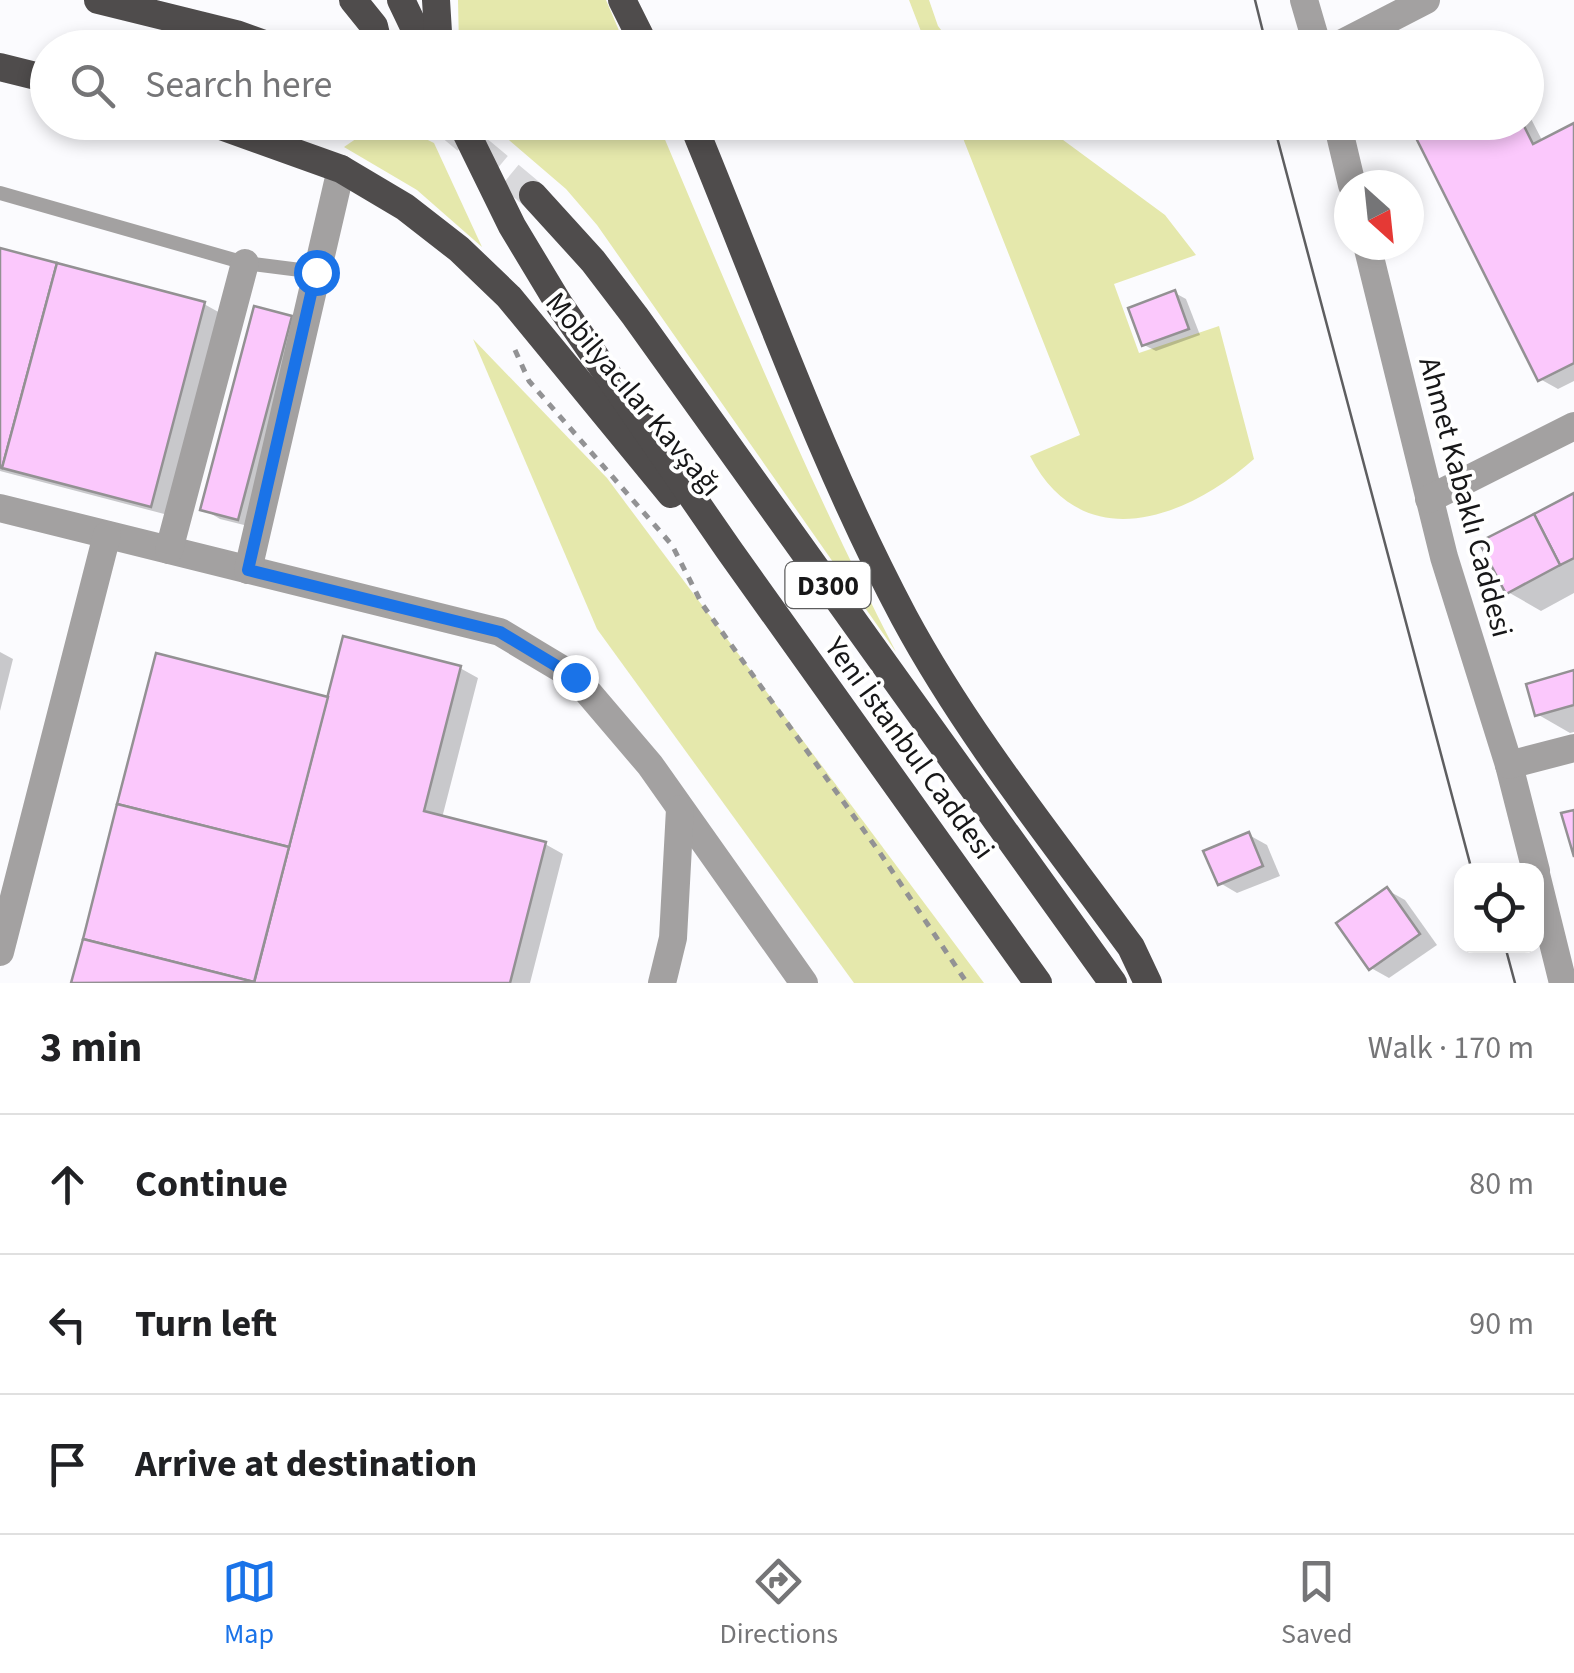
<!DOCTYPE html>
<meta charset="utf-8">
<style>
body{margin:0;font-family:"Source Sans 3",sans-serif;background:#f2f2f2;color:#202124}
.controls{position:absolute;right:30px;bottom:30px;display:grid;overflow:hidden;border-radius:20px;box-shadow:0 5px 15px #0003}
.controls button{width:90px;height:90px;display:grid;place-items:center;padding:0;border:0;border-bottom:2px solid #e0e0e0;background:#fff;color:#202124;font:50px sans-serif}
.compass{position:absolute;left:1334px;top:170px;width:90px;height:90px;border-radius:50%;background:#fff;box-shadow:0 5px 15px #0003;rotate:153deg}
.stop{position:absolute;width:30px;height:30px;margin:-22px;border:8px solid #1a73e8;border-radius:50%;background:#fff}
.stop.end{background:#1a73e8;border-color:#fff;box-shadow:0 2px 10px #0008}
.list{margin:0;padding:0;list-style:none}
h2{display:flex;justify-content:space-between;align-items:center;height:130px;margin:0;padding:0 40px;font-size:42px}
h2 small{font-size:32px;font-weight:400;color:#757577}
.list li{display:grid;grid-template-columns:65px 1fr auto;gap:30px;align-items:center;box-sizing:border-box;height:140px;padding:0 40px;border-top:2px solid #e0e0e0}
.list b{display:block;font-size:38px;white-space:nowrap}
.list em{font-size:32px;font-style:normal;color:#757577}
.icon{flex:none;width:55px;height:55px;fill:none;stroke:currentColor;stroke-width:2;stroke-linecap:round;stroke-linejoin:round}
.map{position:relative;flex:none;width:1574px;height:983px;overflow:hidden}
.search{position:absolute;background:#fff;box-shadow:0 5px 15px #0003;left:30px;right:30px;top:30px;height:110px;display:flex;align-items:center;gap:25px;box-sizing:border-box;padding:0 35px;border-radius:55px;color:#757577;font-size:38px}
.sheet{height:550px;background:#fff}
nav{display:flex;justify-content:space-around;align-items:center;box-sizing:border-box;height:140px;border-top:2px solid #e0e0e0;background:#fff;font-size:28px;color:#757577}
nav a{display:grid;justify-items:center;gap:5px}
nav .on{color:#1a73e8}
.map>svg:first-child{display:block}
.green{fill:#e5e8ac}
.shadow{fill:#0003}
.building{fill:#fbc8fc;stroke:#939193;stroke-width:2.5}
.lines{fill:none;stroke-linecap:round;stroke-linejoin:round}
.trunk-tunnel{stroke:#d9d9dc;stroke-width:28;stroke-dasharray:28 14;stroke-linecap:butt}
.path{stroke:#929294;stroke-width:5;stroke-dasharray:8 8;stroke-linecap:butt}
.service{stroke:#a3a1a1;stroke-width:14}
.minor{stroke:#a3a1a1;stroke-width:28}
.tertiary{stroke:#a3a1a1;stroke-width:28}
.trunk{stroke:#4f4c4c;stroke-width:28}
.tram{stroke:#5e5e60;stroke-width:2.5}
.route{stroke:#1a73e8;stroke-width:12}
.labels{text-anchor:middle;stroke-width:8;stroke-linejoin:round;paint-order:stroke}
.shield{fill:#fff;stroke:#5d5d5d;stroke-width:2.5}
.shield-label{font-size:28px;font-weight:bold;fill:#171718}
.street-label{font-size:30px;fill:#171718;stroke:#fff}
</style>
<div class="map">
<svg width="1574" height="983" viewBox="0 0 1574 983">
<rect width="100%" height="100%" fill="#fbfbfe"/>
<g class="green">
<path d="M458 0H606L626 47H459Z"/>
<path d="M909 0H929L938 26 954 47H927Z"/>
<path d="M379 123H393L434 143 482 247 417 190 344 147Z"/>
<path d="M489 123H658C733 301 807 479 896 652L597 225 566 189Z"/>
<path d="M957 123H1040L1165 215 1196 255 1114 284 1139 353 1219 326 1254 459C1185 520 1082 557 1030 456L1080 435Z"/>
<path d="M473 339 607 478 984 983H854L597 629Z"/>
</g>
<g class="shadow">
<path d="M1526 109 1543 142 1574 126V381L1558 389 1540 379 1411 122H1526Z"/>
<path d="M0 251 204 304 222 314 168 515 0 471Z"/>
<path d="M1175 293 1186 299 1200 335 1156 351 1144 345Z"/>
<path d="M291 318 309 328 256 528 220 519 203 509Z"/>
<path d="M1574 496V593L1541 611 1508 592Z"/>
<path d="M345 639 460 668 478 678 442 818 545 844 563 854 530 983H73L158 656 330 700Z"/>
<path d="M0 652 13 659 0 711Z"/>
<path d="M1574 673V732L1570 733 1537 714Z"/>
<path d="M1249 835 1267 845 1280 876 1237 893 1220 883Z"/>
<path d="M1387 890 1405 900 1437 945 1389 978 1371 968Z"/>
</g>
<g class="building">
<path d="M1408 122H1522L1533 144 1574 123V363L1538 381Z"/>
<path d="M0 248 57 263 2 468 0 467Z"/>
<path d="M57 263 205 302 151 507 2 468Z"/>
<path d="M1175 290 1189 329 1142 346 1128 308Z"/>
<path d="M254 306 292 316 238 520 200 510Z"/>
<path d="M1574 493V558L1560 565 1534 514Z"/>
<path d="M1534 514 1560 565 1506 594 1479 542Z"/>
<path d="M343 636 461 666 424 811 546 842 510 983H254Z"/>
<path d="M156 653 328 697 289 847 117 804Z"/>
<path d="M1574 670V705L1535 716 1526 684Z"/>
<path d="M117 804 289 847 254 982 83 939Z"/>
<path d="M1574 810V857L1561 813Z"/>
<path d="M1249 832 1263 866 1218 885 1203 851Z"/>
<path d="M1387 887 1420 934 1369 970 1336 923Z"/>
<path d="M83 939 254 982 71 983Z"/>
</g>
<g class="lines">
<path class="trunk-tunnel" d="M445 122 533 195"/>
<path class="path" d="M515 350 529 381 672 545 702 604 880 853 967 983"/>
<path class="service" d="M0 193 245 263 316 272"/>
<g class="minor">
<path d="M0 508 500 632 575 677 650 765 804 983"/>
<path d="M169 550 245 263"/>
<path d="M248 570 341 169"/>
<path d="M1509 765 1536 871"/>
<path d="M1536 874 1563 983"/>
<path d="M0 952 107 535"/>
<path d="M662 983 673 938 680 809"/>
</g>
<g class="tertiary">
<path d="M1304 0 1318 48"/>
<path d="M1333 48 1426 0"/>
<path d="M1337 122 1352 185"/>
<path d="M1367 245 1444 557 1509 765 1574 748"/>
<path d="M1429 499 1574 426"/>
</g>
<g class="trunk">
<path d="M98 0 236 34 275 48"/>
<path d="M353 0 374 26 379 48"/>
<path d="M401 0 424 48"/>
<path d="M436 0 439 48"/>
<path d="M622 0 646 48"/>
<path d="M0 67 48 79"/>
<path d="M210 122 341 169 405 207 459 249 509 297 671 494"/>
<path d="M293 122 309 126 321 122"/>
<path d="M461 122 512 226 559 304 729 550 1038 983"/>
<path d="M692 122C761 288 820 459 904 617 967 734 1053 840 1131 947L1148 983"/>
<path d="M533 195 593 261 635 316 1113 983"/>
</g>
<g class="tram">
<path d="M1255 0 1267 48"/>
<path d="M1273 122 1472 871"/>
<path d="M1505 946 1515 983"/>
</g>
</g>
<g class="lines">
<path class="route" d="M316 272 248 570 500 632 575 677"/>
</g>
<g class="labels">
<rect class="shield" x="785.5" y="562" width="85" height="46" rx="8"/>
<g class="shield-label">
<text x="828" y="595">D300</text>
</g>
<g class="street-label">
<text transform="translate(634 394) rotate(50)" y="10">Mobilyacılar Kavşağı</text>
<text transform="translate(1466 497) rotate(75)" y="10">Ahmet Kabaklı Caddesi</text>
<text transform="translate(910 748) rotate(54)" y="10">Yeni İstanbul Caddesi</text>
</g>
</g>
</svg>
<div class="controls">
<button><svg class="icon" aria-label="locate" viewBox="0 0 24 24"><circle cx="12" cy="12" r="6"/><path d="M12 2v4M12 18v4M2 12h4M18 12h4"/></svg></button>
</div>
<svg class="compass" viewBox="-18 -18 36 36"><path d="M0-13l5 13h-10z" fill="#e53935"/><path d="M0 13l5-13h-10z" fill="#757577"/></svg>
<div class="stop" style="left:316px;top:272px"></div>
<div class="stop end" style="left:575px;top:677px"></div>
<div class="search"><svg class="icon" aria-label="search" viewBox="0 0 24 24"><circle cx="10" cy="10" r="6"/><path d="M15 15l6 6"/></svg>Search here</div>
</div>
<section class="sheet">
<h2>3 min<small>Walk · 170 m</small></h2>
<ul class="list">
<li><svg class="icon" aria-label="ahead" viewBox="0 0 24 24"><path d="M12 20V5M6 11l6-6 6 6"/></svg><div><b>Continue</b></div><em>80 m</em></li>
<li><svg class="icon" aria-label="left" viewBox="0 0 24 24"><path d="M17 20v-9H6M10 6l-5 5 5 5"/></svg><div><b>Turn left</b></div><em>90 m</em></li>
<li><svg class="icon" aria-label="arrive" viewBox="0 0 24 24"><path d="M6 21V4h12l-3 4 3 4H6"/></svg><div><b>Arrive at destination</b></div></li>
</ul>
</section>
<nav>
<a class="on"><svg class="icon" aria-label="map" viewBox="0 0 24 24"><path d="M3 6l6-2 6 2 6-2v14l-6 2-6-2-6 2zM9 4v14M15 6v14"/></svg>Map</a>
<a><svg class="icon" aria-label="directions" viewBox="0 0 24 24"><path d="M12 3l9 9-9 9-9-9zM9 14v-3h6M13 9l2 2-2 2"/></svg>Directions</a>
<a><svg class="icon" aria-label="saved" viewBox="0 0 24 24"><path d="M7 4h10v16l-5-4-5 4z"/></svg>Saved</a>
</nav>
